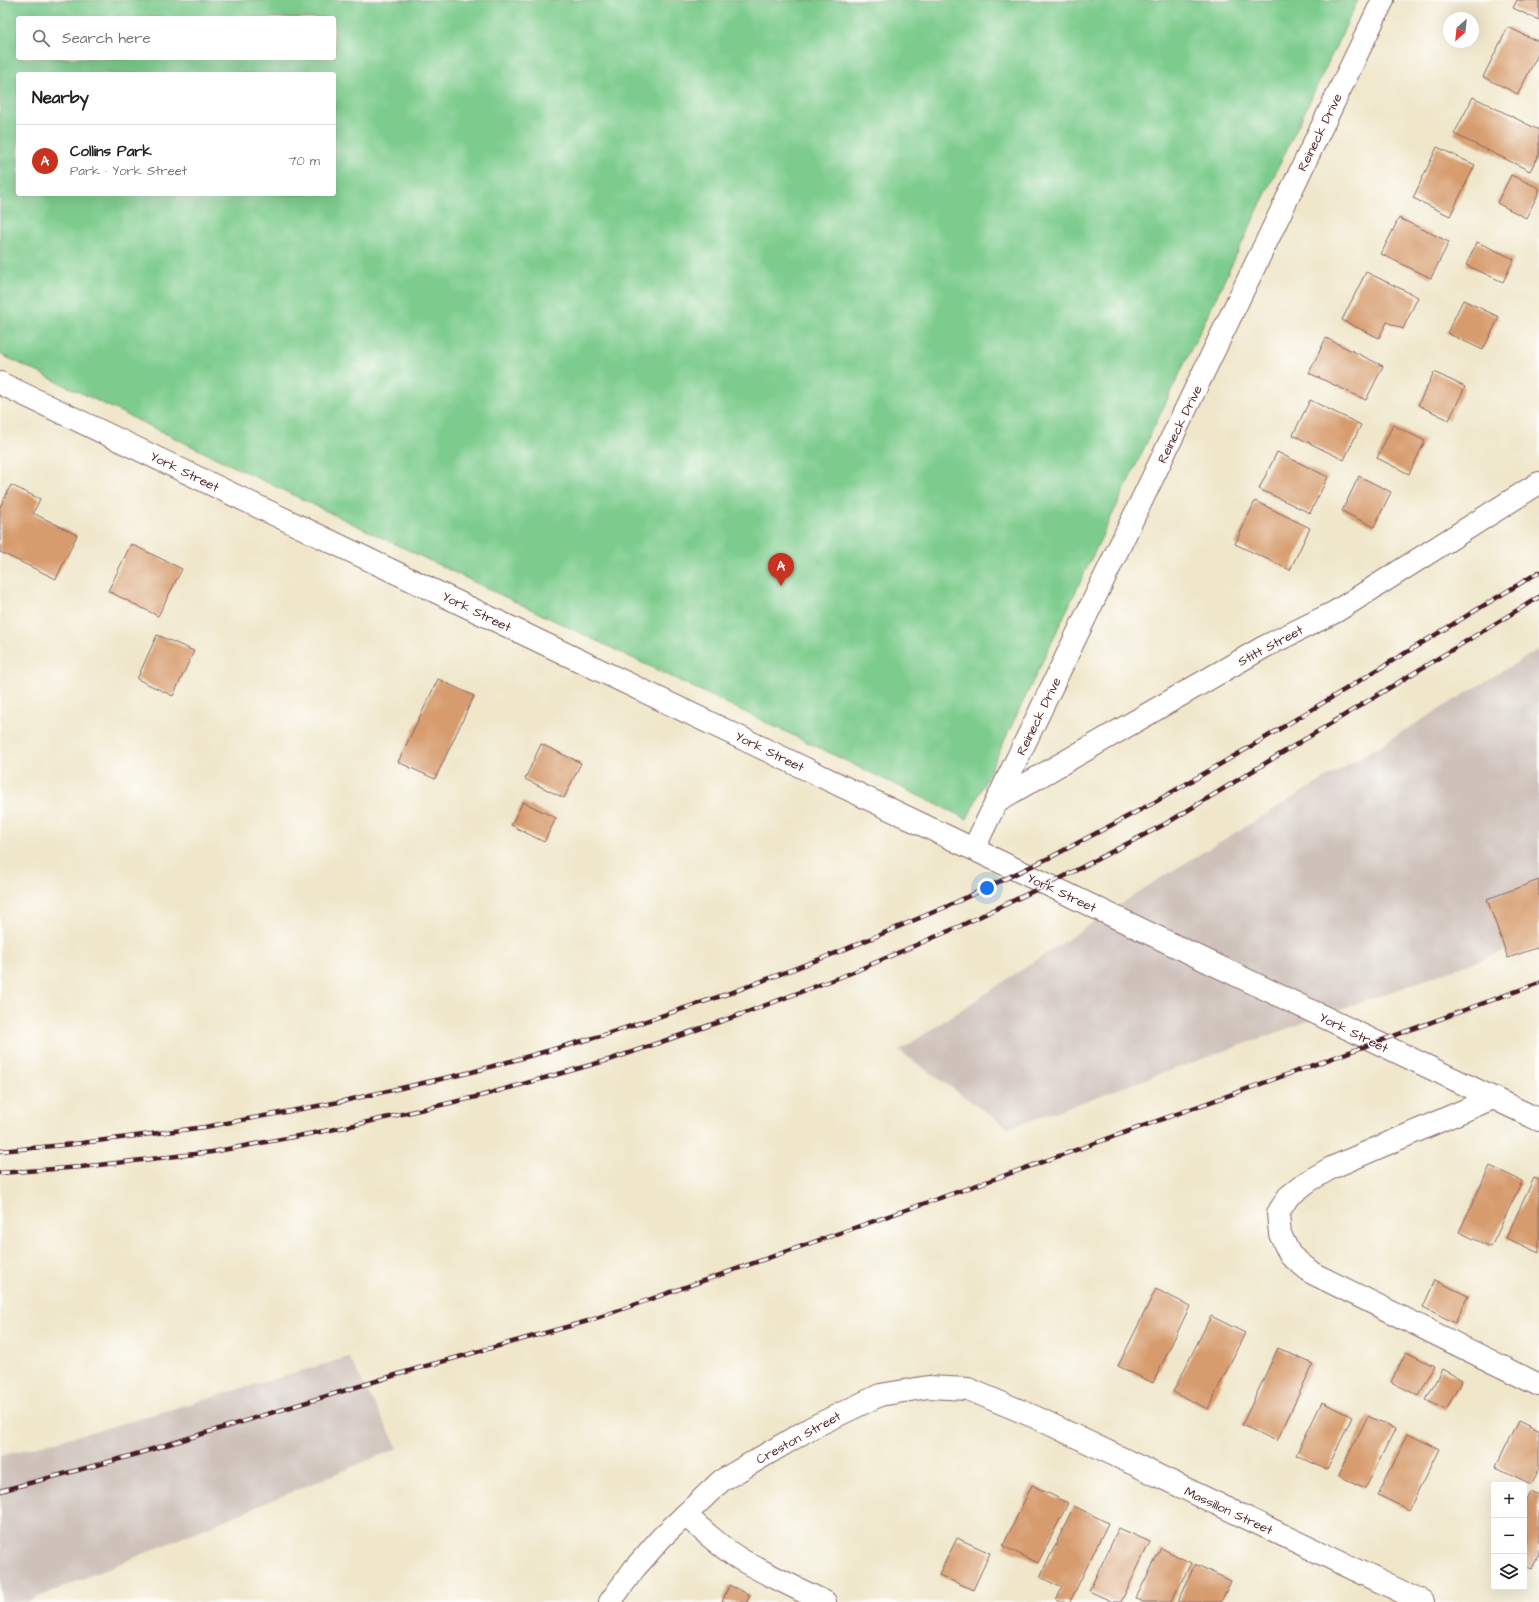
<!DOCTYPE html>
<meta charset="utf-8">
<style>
body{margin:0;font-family:"Architects Daughter",sans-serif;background:#f6f6f6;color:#222}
.controls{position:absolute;right:12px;bottom:12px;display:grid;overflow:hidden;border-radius:4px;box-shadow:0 4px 16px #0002}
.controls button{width:36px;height:36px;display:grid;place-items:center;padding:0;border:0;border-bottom:1px solid #e0e0e0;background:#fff;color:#222;font:20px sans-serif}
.compass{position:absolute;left:1443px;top:12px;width:36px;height:36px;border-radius:50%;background:#fff;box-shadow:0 4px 16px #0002;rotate:207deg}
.you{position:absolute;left:987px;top:888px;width:14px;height:14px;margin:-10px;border:3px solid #fff;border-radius:50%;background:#1a73e8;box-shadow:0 0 0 6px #1a73e833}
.badge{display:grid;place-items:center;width:26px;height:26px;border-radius:50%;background:#c8321e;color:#fff;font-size:13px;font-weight:700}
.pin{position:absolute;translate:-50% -33px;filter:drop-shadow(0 1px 2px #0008)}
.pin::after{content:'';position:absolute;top:21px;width:14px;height:12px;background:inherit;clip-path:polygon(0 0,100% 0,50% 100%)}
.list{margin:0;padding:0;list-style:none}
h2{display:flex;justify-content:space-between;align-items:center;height:52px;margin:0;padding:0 16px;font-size:17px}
h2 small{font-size:13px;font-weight:400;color:#767676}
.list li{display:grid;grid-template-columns:26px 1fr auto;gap:12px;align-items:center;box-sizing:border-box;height:72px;padding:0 16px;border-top:1px solid #e0e0e0}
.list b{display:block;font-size:15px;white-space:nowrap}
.list p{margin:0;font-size:13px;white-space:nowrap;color:#767676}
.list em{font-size:13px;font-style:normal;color:#767676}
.icon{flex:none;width:22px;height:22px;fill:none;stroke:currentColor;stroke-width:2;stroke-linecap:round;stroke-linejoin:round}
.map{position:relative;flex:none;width:1539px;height:1602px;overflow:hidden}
.search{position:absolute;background:#fff;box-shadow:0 4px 16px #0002;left:16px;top:16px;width:320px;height:44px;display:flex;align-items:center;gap:10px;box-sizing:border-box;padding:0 14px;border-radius:4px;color:#767676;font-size:15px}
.panel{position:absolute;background:#fff;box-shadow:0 4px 16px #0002;left:16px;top:72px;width:320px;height:124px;border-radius:4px}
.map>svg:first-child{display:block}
.industrial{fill:#cec1ba}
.green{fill:#7dcc8d;stroke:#64765c;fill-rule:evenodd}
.building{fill:#d79c6e}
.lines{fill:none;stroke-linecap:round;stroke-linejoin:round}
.minor-casing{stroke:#846563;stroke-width:24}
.minor{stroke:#fff;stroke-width:22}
.rail-casing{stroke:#4a1f2b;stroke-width:4.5}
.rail{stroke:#fdfcf7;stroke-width:3;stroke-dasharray:9;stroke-linecap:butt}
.labels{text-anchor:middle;stroke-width:3;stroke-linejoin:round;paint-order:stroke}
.street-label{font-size:13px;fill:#4a1f2b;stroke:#fdfcf7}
</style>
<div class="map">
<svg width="1539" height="1602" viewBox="0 0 1539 1602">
<rect width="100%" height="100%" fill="#fdfcf7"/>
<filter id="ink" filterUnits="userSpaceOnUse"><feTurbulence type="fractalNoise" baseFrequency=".025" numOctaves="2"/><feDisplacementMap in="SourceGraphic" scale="8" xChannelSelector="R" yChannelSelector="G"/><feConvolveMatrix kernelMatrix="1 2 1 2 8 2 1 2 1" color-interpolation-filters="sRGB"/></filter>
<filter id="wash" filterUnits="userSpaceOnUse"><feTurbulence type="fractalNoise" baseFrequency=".012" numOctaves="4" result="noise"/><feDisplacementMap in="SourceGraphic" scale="16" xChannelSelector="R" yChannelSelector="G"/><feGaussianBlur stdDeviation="0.9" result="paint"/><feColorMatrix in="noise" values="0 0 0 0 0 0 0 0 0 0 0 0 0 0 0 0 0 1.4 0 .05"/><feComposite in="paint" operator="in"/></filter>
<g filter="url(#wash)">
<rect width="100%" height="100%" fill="#f0e7cb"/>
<g class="industrial">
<path d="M1539 649V939L1009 1128 899 1051 1157 880Z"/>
<path d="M349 1357 398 1448 27 1602H0V1456L114 1426Z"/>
</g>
<path class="green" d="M0 0H1358L967 819 0 354ZM18 18H334V58H18ZM18 74H334V194H18Z"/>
<g id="blocks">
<g class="building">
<path d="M1517 0H1539V20L1513 8Z"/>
<path d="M1508 27 1539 42V52L1518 94 1483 77Z"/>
<path d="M1473 97 1539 130V154L1530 171 1454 134Z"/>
<path d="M1437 147 1475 165 1450 216 1413 198Z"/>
<path d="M1511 175 1539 188V192L1526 218 1497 203Z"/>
<path d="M1399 218 1449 242 1431 278 1381 254Z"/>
<path d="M1477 242 1514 259 1503 282 1466 265Z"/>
<path d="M1366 272 1418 297 1403 329 1387 322 1379 338 1342 320Z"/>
<path d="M1463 300 1499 317 1483 350 1447 333Z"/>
<path d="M1326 338 1383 366 1366 400 1309 373Z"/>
<path d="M1434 372 1465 387 1449 420 1418 405Z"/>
<path d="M1310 400 1361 425 1344 460 1293 435Z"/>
<path d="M1393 425 1425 441 1409 474 1377 458Z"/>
<path d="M1277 452 1328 477 1310 513 1259 489Z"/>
<path d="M1359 476 1391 492 1374 527 1342 511Z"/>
<path d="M11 485 40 499 33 513 77 535 56 579 0 552V507Z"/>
<path d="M1255 501 1310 528 1290 570 1235 544Z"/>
<path d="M131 544 182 569 158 616 108 591Z"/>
<path d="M157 635 194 651 173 696 137 679Z"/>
<path d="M438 679 474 696 435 779 398 762Z"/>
<path d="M541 744 581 763 564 798 525 779Z"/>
<path d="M523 802 556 818 544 842 511 825Z"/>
<path d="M1539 880V947L1508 958 1487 899Z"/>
<path d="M1490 1166 1522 1181 1491 1247 1459 1232Z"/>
<path d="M1534 1178 1539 1180V1253L1506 1238Z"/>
<path d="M1435 1280 1468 1296 1455 1323 1423 1307Z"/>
<path d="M1156 1289 1190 1306 1153 1383 1118 1366Z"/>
<path d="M1211 1316 1245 1333 1208 1409 1173 1392Z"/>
<path d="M1278 1348 1313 1364 1277 1441 1242 1425Z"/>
<path d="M1406 1352 1434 1366 1419 1396 1391 1382Z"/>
<path d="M1442 1369 1462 1380 1446 1410 1426 1400Z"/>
<path d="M1322 1402 1352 1417 1327 1470 1296 1455Z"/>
<path d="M1368 1416 1395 1429 1365 1489 1338 1475Z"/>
<path d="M1518 1421 1539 1431V1468L1531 1484 1496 1467Z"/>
<path d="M1408 1434 1439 1449 1409 1510 1378 1495Z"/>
<path d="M1032 1485 1068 1503 1038 1563 1003 1546Z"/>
<path d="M1531 1492 1539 1496V1553L1532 1568 1524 1565V1507Z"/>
<path d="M1074 1506 1108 1523 1070 1602H1060L1056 1600 1062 1588 1040 1577Z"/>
<path d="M1119 1528 1150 1542 1121 1602H1113L1089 1591Z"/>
<path d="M957 1538 990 1553 973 1590 939 1575Z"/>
<path d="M1161 1548 1191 1563 1171 1602H1143L1136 1598Z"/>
<path d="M1195 1564 1231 1581 1221 1602H1178Z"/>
<path d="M729 1585 750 1595 747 1602H722Z"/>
</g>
</g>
</g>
<g filter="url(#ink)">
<use href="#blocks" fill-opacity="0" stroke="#846563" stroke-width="1"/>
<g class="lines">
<g class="minor-casing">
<g id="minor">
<path d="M0 383 1539 1120"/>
<path d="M997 801 1264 647 1335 612 1539 483"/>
<path d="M974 848 1383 0"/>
<path d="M1493 1098 1331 1168 1307 1182 1288 1197 1278 1213 1280 1234 1290 1255 1312 1273 1539 1385"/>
<path d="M685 1515C703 1530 720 1547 740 1559 767 1575 797 1588 825 1602"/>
<path d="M610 1602 634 1569 662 1537 721 1481 811 1428 880 1395 928 1387 968 1389 1035 1417 1423 1602"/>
</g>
</g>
<use href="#minor" class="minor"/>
<g class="rail-casing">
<g id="rail">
<path d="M0 1151 74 1144 205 1127 339 1102 472 1072 604 1035 733 992 841 951 948 906 1053 856 1155 802 1255 744 1539 572"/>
<path d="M0 1173 81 1167 212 1152 346 1127 480 1096 612 1059 742 1014 851 973 958 927 1063 877 1167 823 1539 597"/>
<path d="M0 1491 123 1458 419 1368 588 1321 1000 1177 1297 1071 1539 983"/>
</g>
</g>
<use href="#rail" class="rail"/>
</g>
</g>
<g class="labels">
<g class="street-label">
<text transform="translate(1319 132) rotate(-64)" y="5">Reineck Drive</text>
<text transform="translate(1179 424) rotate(-64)" y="5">Reineck Drive</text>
<text transform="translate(185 471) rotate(26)" y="5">York Street</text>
<text transform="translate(477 611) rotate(26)" y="5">York Street</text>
<text transform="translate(1270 645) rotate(-28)" y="5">Stitt Street</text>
<text transform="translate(1038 716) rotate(-64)" y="5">Reineck Drive</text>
<text transform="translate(770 751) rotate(26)" y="5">York Street</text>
<text transform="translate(1062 892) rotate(25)" y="5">York Street</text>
<text transform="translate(1354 1032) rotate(26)" y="5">York Street</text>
<text transform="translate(798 1437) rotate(-29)" y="5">Creston Street</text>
<text transform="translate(1229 1510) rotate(25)" y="5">Massillon Street</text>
</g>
</g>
</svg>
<div class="controls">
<button>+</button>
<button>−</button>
<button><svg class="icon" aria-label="layers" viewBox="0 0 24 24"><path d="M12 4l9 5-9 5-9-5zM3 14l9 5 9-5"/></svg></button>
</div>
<svg class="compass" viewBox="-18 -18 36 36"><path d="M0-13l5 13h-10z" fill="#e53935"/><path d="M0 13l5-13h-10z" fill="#767676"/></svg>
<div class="you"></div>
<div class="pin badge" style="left:781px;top:586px">A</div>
<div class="search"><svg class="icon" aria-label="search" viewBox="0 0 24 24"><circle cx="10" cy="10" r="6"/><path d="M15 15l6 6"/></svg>Search here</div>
<section class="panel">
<h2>Nearby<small></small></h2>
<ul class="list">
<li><span class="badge">A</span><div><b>Collins Park</b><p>Park · York Street</p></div><em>70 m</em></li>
</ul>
</section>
</div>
